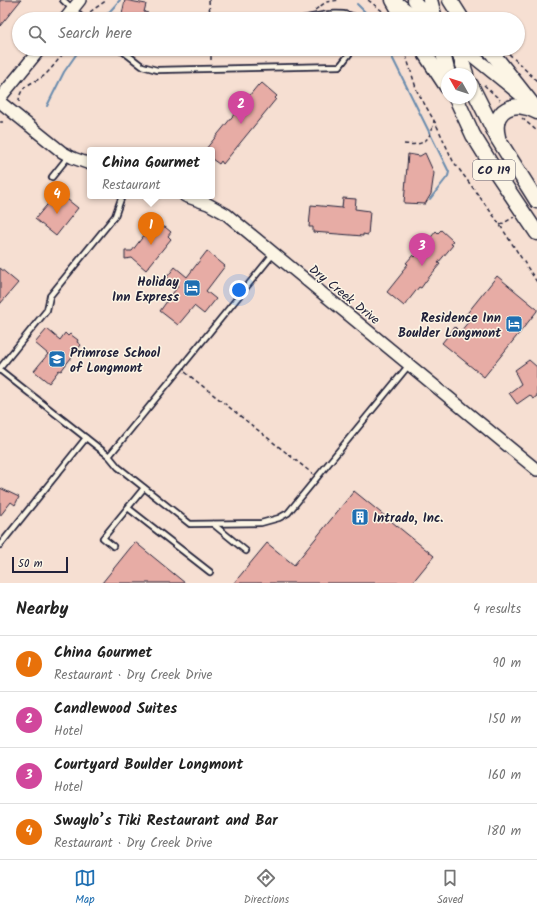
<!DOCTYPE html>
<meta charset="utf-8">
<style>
body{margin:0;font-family:Kalam,sans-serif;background:#f6f6f6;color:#222}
.compass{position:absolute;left:441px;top:68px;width:36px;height:36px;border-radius:50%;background:#fff;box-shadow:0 1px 3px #0004;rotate:309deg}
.scale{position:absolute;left:12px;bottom:10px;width:56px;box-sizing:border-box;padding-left:4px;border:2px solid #22223b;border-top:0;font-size:11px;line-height:14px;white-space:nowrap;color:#22223b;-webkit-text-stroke:3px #fcf5e5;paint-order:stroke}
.you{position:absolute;left:239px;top:290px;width:14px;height:14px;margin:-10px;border:3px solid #fff;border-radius:50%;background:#1a73e8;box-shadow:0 0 0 6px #1a73e833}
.badge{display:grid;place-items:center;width:26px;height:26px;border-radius:50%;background:#1f6fb2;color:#fff;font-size:13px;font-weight:700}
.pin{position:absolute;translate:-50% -33px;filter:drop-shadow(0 1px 2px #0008)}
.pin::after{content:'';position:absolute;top:21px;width:14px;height:12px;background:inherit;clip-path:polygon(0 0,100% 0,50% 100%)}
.popup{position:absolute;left:87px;top:147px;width:128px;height:52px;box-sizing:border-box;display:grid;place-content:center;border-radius:4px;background:#fff;filter:drop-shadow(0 1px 3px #0005);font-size:13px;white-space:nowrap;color:#767676}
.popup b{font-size:15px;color:#222}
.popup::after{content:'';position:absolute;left:50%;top:100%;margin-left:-8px;border:8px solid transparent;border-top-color:#fff}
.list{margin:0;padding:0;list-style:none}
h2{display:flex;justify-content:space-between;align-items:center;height:52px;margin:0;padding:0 16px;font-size:17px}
h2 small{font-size:13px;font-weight:400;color:#767676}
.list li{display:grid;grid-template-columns:26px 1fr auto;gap:12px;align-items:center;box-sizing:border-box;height:56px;padding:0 16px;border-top:1px solid #e0e0e0}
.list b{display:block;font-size:15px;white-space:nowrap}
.list p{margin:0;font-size:13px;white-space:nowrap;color:#767676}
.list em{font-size:13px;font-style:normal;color:#767676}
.icon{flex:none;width:22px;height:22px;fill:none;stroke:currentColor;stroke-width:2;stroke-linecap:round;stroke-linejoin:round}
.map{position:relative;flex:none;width:537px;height:583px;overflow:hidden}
.search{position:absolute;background:#fff;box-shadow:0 1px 3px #0004;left:12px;right:12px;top:12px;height:44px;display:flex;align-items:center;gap:10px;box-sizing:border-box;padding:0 14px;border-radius:22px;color:#767676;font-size:15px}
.sheet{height:276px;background:#fff}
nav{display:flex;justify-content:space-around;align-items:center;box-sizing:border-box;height:56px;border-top:1px solid #e0e0e0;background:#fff;font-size:11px;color:#767676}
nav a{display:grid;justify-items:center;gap:2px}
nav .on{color:#1f6fb2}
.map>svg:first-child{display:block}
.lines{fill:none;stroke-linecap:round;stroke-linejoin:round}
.stream{stroke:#6b8cae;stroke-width:2}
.building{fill:#e7aca5;stroke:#22223b}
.service-casing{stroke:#22223b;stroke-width:8}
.tertiary-casing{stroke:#22223b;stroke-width:14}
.secondary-casing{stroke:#22223b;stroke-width:15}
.trunk-casing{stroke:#22223b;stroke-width:17}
.path{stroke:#22223b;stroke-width:1.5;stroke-dasharray:4 3;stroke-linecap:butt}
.service{stroke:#fcf5e5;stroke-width:4.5}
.tertiary{stroke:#fcf5e5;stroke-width:11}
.secondary{stroke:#fcf5e5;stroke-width:12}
.trunk{stroke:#fcf5e5;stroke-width:14}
.labels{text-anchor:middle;stroke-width:3;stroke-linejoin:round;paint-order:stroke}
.shield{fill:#fcf5e5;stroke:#63616e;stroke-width:1}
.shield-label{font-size:12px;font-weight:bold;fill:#22223b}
.poi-label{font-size:13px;font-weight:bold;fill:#22223b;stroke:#fcf5e5;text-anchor:end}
.street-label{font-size:13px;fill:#22223b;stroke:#fcf5e5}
</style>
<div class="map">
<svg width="537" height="583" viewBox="0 0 537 583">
<rect width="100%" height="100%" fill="#f6dfd2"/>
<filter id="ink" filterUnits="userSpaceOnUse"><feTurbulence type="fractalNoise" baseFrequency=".025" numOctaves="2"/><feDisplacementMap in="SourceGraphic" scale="8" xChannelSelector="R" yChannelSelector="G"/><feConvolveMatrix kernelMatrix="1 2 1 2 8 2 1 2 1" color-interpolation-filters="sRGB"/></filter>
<g filter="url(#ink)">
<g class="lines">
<g class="stream">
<path d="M357 4 366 13 369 19"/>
<path d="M103 19 120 0"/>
<path d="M388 49 449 172 448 176 430 199"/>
<path d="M47 106 64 72 80 49"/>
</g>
</g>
<g class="building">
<path d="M0 0H21L0 26Z"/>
<path d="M125 0 146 4 144 12 148 13 146 19H121Z"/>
<path d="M262 83 277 96 275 98 276 99 223 164 221 161 219 164 212 159V150H205L258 85 259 86Z"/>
<path d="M425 153 434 173 431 194 425 204 404 203 408 154 420 156Z"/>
<path d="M58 192 78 208 56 236 35 219Z"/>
<path d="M343 198 356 199 355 209 370 211 368 235 363 234V236L313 232V227H309L311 205 342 208Z"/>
<path d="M165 227 171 232 168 236 171 239 146 270 132 258 125 259V251H132L145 234 150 233V228Z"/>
<path d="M441 230 453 241 451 244 453 245 438 263 440 264 426 281 421 288 419 287 404 306 387 292 403 272 402 271 408 264 406 263 413 255 415 257 436 231 438 233Z"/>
<path d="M207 251 225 266 206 291 216 299 204 314 194 306 178 325 160 311 178 286 167 277 175 267 187 277Z"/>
<path d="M0 268 18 283 0 304Z"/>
<path d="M497 276 537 309V311L484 377 442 343 455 327 460 332 470 320 465 316Z"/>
<path d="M47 329 60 340 65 333 68 336 70 334 78 340 77 342 81 345 61 371 59 370 49 383 34 371 48 354 35 343Z"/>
<path d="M529 360 537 367V396L533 399 530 395 517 404 509 393 521 384 516 374 517 373 515 370Z"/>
<path d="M0 488 19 497 15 505 11 502 0 516Z"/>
<path d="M354 491 434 556 412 583H234L267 543 294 565Z"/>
<path d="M135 542 185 583H102Z"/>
</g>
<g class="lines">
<g class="service-casing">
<g id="service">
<path d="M63 0 83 19"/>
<path d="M302 19C319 16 343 9 358 19"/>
<path d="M120 49 142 66 157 70 340 66 353 49"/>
<path d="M52 177 68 157"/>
<path d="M0 368 47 310 50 296 115 216 122 196"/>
<path d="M0 370 109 456 118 467 190 524 261 523 279 518 288 513 409 365"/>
<path d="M109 456 274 253"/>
<path d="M128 508 210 572"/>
<path d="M213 524 246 551"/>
<path d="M0 545 86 438"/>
<path d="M113 546 103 538 144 488"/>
</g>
</g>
<g class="tertiary-casing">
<g id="tertiary">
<path d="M65 19 80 0"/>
<path d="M0 98 40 49"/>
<path d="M0 102 62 152 73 158 90 164"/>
<path d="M185 196 208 204 226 214 537 470"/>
</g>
</g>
<g class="secondary-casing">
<g id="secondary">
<path d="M414 0 430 19"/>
<path d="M395 1 405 9 423 19"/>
<path d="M464 49 522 96"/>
</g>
</g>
<g class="trunk-casing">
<g id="trunk">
<path d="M393 0 404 19"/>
<path d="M430 0 435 19"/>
<path d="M450 0 462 19"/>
<path d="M422 49 447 87"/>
<path d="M442 49 448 74"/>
<path d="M458 49 466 74"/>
<path d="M489 49 533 105"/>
<path d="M471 85 498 139 537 201"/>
<path d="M456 98 473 135 494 169 537 233"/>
<path d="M498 137C491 109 515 99 537 112"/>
</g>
</g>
<g class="path">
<path d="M209 0 210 19"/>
<path d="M368 0 381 10 388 19"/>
<path d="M315 10 326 2 339 0"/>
<path d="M90 12 107 0"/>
<path d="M211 49V63"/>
<path d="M404 49 417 91 436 124 453 161 496 219 537 282"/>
<path d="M504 49 537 81"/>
<path d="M484 85 500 100"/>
<path d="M19 102C19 83 37 83 46 74 54 66 60 57 67 49"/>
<path d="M522 118 537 131"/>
<path d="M0 122H3"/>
<path d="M404 144C424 146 430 141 434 121"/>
<path d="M500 225 514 217"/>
<path d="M185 372 313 474"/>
</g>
<use href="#service" class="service"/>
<use href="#tertiary" class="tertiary"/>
<use href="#secondary" class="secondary"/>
<use href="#trunk" class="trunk"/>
</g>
</g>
<defs>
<g id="hotel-square" transform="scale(0.9)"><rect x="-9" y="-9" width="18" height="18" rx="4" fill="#1f6fb2" stroke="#fcf5e5"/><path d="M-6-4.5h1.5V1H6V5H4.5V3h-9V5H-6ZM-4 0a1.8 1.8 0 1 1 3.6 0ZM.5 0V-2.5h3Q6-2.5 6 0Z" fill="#fff"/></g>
<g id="school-square" transform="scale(0.9)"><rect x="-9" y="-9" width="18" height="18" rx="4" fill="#1f6fb2" stroke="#fcf5e5"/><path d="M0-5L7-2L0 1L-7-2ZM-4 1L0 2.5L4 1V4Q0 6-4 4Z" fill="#fff"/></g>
<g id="building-square" transform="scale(0.9)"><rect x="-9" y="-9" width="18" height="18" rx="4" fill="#1f6fb2" stroke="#fcf5e5"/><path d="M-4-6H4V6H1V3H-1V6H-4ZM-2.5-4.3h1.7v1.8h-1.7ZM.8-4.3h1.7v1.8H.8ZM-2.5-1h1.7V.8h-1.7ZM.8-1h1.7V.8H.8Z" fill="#fff"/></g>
</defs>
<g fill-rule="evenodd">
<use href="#hotel-square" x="192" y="288"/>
<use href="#hotel-square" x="514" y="324"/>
<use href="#school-square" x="57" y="359"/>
<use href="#building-square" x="360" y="517"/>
</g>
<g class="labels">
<rect class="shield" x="473" y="160" width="42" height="20" rx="3"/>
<g class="shield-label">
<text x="494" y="174">CO 119</text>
</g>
<g class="poi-label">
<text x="179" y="286">Holiday<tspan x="179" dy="15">Inn Express</tspan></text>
<text x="501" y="322">Residence Inn<tspan x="501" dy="15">Boulder Longmont</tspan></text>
<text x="70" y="357" text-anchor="start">Primrose School<tspan x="70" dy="15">of Longmont</tspan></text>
<text x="373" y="522" text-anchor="start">Intrado, Inc.</text>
</g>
<g class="street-label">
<text transform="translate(345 294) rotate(39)" y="5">Dry Creek Drive</text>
</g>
</g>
</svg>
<svg class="compass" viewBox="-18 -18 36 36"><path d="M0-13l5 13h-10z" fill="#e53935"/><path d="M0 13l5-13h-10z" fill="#767676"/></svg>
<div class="scale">50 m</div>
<div class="you"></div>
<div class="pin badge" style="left:151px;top:245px;background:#e8710a">1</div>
<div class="popup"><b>China Gourmet</b>Restaurant</div>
<div class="pin badge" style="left:241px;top:124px;background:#d1479c">2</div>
<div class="pin badge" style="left:422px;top:266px;background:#d1479c">3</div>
<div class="pin badge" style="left:57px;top:214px;background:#e8710a">4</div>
<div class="search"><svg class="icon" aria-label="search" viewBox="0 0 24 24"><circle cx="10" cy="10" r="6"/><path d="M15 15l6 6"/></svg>Search here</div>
</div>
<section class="sheet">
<h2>Nearby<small>4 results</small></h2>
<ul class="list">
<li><span class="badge" style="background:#e8710a">1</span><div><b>China Gourmet</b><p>Restaurant · Dry Creek Drive</p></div><em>90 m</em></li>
<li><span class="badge" style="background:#d1479c">2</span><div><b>Candlewood Suites</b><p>Hotel</p></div><em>150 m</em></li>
<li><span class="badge" style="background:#d1479c">3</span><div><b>Courtyard Boulder Longmont</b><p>Hotel</p></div><em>160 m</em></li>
<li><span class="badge" style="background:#e8710a">4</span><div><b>Swaylo’s Tiki Restaurant and Bar</b><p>Restaurant · Dry Creek Drive</p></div><em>180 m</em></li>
</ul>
</section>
<nav>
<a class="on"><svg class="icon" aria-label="map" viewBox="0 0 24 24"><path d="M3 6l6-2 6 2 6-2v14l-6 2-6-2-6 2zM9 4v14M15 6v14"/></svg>Map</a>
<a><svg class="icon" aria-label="directions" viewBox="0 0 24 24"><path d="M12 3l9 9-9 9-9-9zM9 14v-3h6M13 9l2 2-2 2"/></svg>Directions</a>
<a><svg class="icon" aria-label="saved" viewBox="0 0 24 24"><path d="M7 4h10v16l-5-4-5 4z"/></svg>Saved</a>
</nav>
